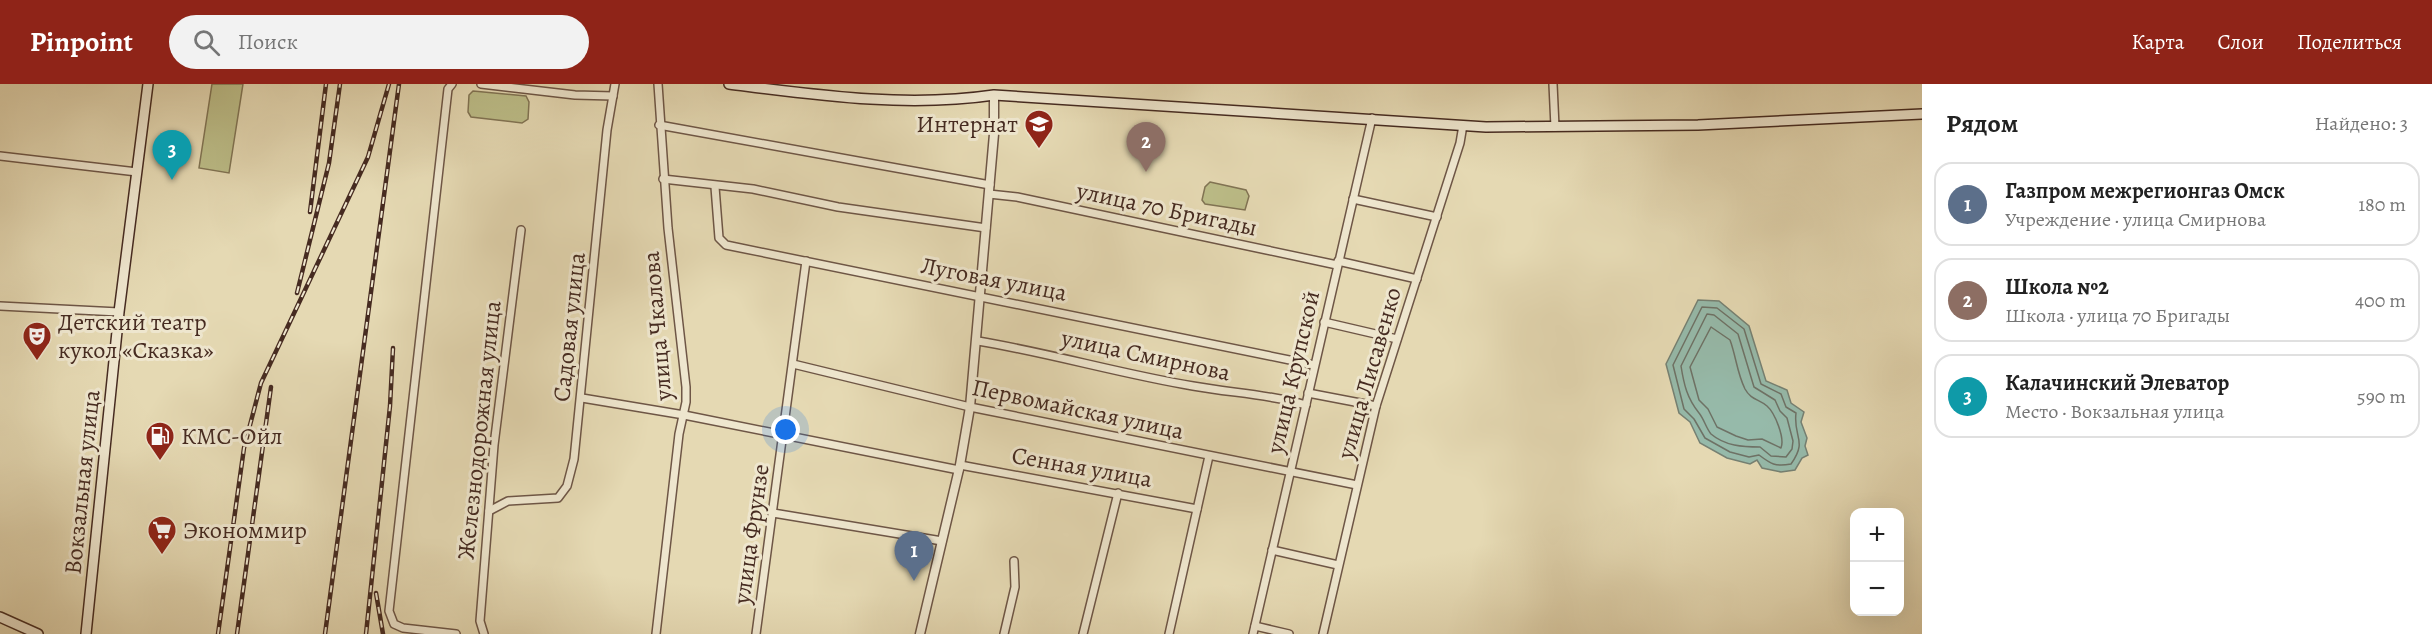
<!DOCTYPE html>
<html lang="ru">
<meta charset="utf-8">
<style>
body{margin:0;font-family:Alegreya,serif;background:#f2f2f2;color:#222}
.controls{position:absolute;right:18px;bottom:18px;display:grid;overflow:hidden;border-radius:12px;box-shadow:0 6px 24px #0002}
.controls button{width:54px;height:54px;display:grid;place-items:center;padding:0;border:0;border-bottom:2px solid #e0e0e0;background:#fff;color:#222;font:30px sans-serif}
.you{position:absolute;left:786px;top:346px;width:21px;height:21px;margin:-15px;border:4px solid #fff;border-radius:50%;background:#1a73e8;box-shadow:0 0 0 9px #1a73e833}
.badge{display:grid;place-items:center;width:39px;height:39px;border-radius:50%;background:#8f2418;color:#fff;font-size:20px;font-weight:700}
.pin{position:absolute;translate:-50% -50px;filter:drop-shadow(0 2px 3px #0008)}
.pin::after{content:'';position:absolute;top:32px;width:21px;height:18px;background:inherit;clip-path:polygon(0 0,100% 0,50% 100%)}
.list{margin:0;padding:0;list-style:none}
h2{display:flex;justify-content:space-between;align-items:center;height:78px;margin:0;padding:0 24px;font-size:26px}
h2 small{font-size:20px;font-weight:400;color:#767676}
.list li{display:grid;grid-template-columns:39px 1fr auto;gap:18px;align-items:center;box-sizing:border-box;height:84px;margin:0 12px 12px;padding:0 12px;border:2px solid #e0e0e0;border-radius:18px}
.list b{display:block;font-size:22px;white-space:nowrap}
.list p{margin:0;font-size:20px;white-space:nowrap;color:#767676}
.list em{font-size:20px;font-style:normal;color:#767676}
.icon{flex:none;width:33px;height:33px;fill:none;stroke:currentColor;stroke-width:2;stroke-linecap:round;stroke-linejoin:round}
.map{position:relative;flex:none;width:1922px;height:550px;overflow:hidden}
header{display:flex;align-items:center;gap:36px;box-sizing:border-box;height:84px;padding:0 30px;background:#8f2418;color:#fff}
header strong{font-size:28px}
nav{display:flex;gap:33px;margin-inline-start:auto;font-size:21px}
.search{width:420px;height:54px;background:#f2f2f2;display:flex;align-items:center;gap:15px;box-sizing:border-box;padding:0 21px;border-radius:33px;color:#767676;font-size:22px}
main{display:flex}
aside{flex:1;background:#fff}
.map>svg:first-child{display:block}
.green{fill:#bcbd88;stroke:#817454;stroke-width:1.5}
.water{fill:#96baaa;stroke:#768173;stroke-width:1.5}
.lines{fill:none;stroke-linecap:round;stroke-linejoin:round}
.shore{stroke:#6e7266;stroke-width:1.5}
.minor-casing{stroke:#6e5646;stroke-width:10}
.tertiary-casing{stroke:#6e5646;stroke-width:11}
.secondary-casing{stroke:#462b21;stroke-width:12}
.minor{stroke:#eee6ce;stroke-width:7}
.tertiary{stroke:#eee6ce;stroke-width:8}
.secondary{stroke:#eee6ce;stroke-width:9}
.rail-casing{stroke:#462b21;stroke-width:4.5}
.rail{stroke:#eee6ce;stroke-width:2;stroke-dasharray:7;stroke-linecap:butt}
.labels{text-anchor:middle;stroke-width:6;stroke-linejoin:round;paint-order:stroke}
.poi-label{font-size:24px;fill:#462b21;stroke:#eee6ce;text-anchor:start}
.street-label{font-size:24px;fill:#462b21;stroke:#eee6ce}
</style>
<header>
<strong>Pinpoint</strong>
<div class="search"><svg class="icon" aria-label="search" viewBox="0 0 24 24"><circle cx="10" cy="10" r="6"/><path d="M15 15l6 6"/></svg>Поиск</div>
<nav><a>Карта</a><a>Слои</a><a>Поделиться</a></nav>
</header>
<main>
<div class="map">
<svg width="1922" height="550" viewBox="0 0 1922 550">
<rect width="100%" height="100%" fill="#e5d9b3"/>
<filter id="stains"><feTurbulence type="fractalNoise" baseFrequency=".00333" numOctaves="4"/><feColorMatrix values="0 0 0 0 .2 0 0 0 0 .09 0 0 0 0 .02 0 0 0 .5 -.17"/></filter>
<radialGradient id="worn" r=".72"><stop offset=".6" stop-color="#630" stop-opacity="0"/><stop offset="1" stop-color="#630" stop-opacity=".3"/></radialGradient>
<g class="green">
<path d="M212 0H243L229 89 199 84Z"/>
<path d="M473 7 526 12 529 18 528 35 522 39 471 33 468 28 469 11Z"/>
<path d="M1210 98 1246 106 1249 112 1245 126 1205 120 1202 116 1205 103Z"/>
</g>
<path class="water" d="M1698 216 1719 217 1749 242 1766 297 1787 306 1791 319 1804 328 1801 338 1807 354 1805 362 1808 371 1802 374 1795 386 1781 388 1762 384 1757 376 1750 380 1727 374 1700 359 1690 338 1679 329 1666 280Z"/>
<g class="lines">
<g class="shore">
<path d="M1702 223 1717 224 1744 245 1761 300 1781 310 1786 323 1796 329C1793 354 1808 356 1791 380 1775 383 1771 380 1759 371L1749 373 1730 368 1705 354 1694 335 1684 325 1673 281Z"/>
<path d="M1707 230 1714 231 1738 250 1754 303 1775 316 1780 327 1787 334 1793 357 1792 365 1786 373 1771 372 1760 363C1743 363 1725 362 1711 350 1706 344 1704 335 1699 329 1687 314 1684 301 1681 282Z"/>
<path d="M1711 243 1730 256C1736 272 1737 289 1745 305 1751 316 1759 315 1767 322 1775 329 1785 354 1781 364L1762 355 1748 356 1736 352 1717 343 1708 325 1699 316 1690 283Z"/>
</g>
<g class="minor-casing">
<g id="minor">
<path d="M452 0 448 5 389 527 394 540 403 544 456 550"/>
<path d="M481 0 575 11 613 12"/>
<path d="M1553 0 1555 43"/>
<path d="M659 41 990 101"/>
<path d="M0 72 137 88"/>
<path d="M663 95 753 105 838 123 986 144"/>
<path d="M715 103 719 154 726 161 1314 281"/>
<path d="M989 110 1017 113 1337 181"/>
<path d="M1353 115 1437 133"/>
<path d="M1338 177 1417 195"/>
<path d="M0 222 119 228"/>
<path d="M1324 238 1397 255"/>
<path d="M978 257C1050 269 1121 290 1193 302 1231 309 1269 310 1306 321"/>
<path d="M793 280 970 323 1357 401"/>
<path d="M1308 309 1376 322"/>
<path d="M582 314 684 331 959 386"/>
<path d="M960 381 1197 425"/>
<path d="M489 427 508 417 558 414 567 402 574 375 607 46 615 0"/>
<path d="M773 429 942 457"/>
<path d="M1272 466 1338 481"/>
<path d="M1255 542 1289 550"/>
<path d="M484 550 480 537 494 361 521 146"/>
<path d="M656 550 679 350 686 318V303L668 144 658 0"/>
<path d="M756 550 806 177"/>
<path d="M1004 550 1015 503 1014 477"/>
<path d="M1083 550 1118 409"/>
<path d="M1169 550 1209 372"/>
<path d="M1253 550 1372 34"/>
<path d="M1323 550 1376 322 1460 59 1463 41"/>
</g>
</g>
<g class="tertiary-casing">
<path id="tertiary" d="M920 550 960 381 970 323 994 50V11"/>
</g>
<g class="secondary-casing">
<g id="secondary">
<path d="M729 0C817 11 906 24 994 11L1486 43 1698 41 1922 30"/>
<path d="M0 533 38 550"/>
<path d="M86 550 119 228 148 0"/>
</g>
</g>
<use href="#minor" class="minor"/>
<use href="#tertiary" class="tertiary"/>
<use href="#secondary" class="secondary"/>
<g class="rail-casing">
<g id="rail">
<path d="M310 128 326 0"/>
<path d="M297 209 329 79 340 0"/>
<path d="M376 509 383 550"/>
<path d="M218 550 244 364 261 299 368 73 389 0"/>
<path d="M237 550 271 303"/>
<path d="M325 550 399 0"/>
<path d="M366 550 390 322 393 264"/>
</g>
</g>
<use href="#rail" class="rail"/>
</g>
<defs>
<g id="school-pin" transform="scale(1.5)"><path d="M0 17L-7.5 6A9.5 9.5 0 1 1 7.5 6Z" fill="#8f2418" stroke="#eee6ce"/><path d="M0-5L7-2L0 1L-7-2ZM-4 1L0 2.5L4 1V4Q0 6-4 4Z" fill="#fff"/></g>
<g id="theatre-pin" transform="scale(1.5)"><path d="M0 17L-7.5 6A9.5 9.5 0 1 1 7.5 6Z" fill="#8f2418" stroke="#eee6ce"/><path d="M-5-5.5Q0-4 5-5.5V0Q5 5 0 6Q-5 5-5 0ZM-3.3-2.5H-1v1.5H-3.3ZM1-2.5H3.3v1.5H1ZM-2.8 1Q0 5.5 2.8 1Z" fill="#fff"/></g>
<g id="fuel-pin" transform="scale(1.5)"><path d="M0 17L-7.5 6A9.5 9.5 0 1 1 7.5 6Z" fill="#8f2418" stroke="#eee6ce"/><path d="M-5.5-6h7V0h2V4h1.3V-2.5L3-4.5l.8-.8L6-3V5H2.5V1h-1V6h-7ZM-4.2-4.7v3.2H.2V-4.7Z" fill="#fff"/></g>
<g id="supermarket-pin" transform="scale(1.5)"><path d="M0 17L-7.5 6A9.5 9.5 0 1 1 7.5 6Z" fill="#8f2418" stroke="#eee6ce"/><path d="M-6-5.5h2.5l.6 2H6L4.5 2H-2.5L-4.4-4H-6ZM-1.5 3.2a1.3 1.3 0 1 0 .1 0ZM3 3.2a1.3 1.3 0 1 0 .1 0Z" fill="#fff"/></g>
</defs>
<g fill-rule="evenodd">
<use href="#school-pin" x="1039" y="40"/>
<use href="#theatre-pin" x="37" y="252"/>
<use href="#fuel-pin" x="160" y="352"/>
<use href="#supermarket-pin" x="162" y="446"/>
</g>
<g class="labels">
<g class="poi-label">
<text x="1018" y="48" text-anchor="end">Интернат</text>
<text x="58" y="246">Детский театр<tspan x="58" dy="28">кукол «Сказка»</tspan></text>
<text x="181" y="360">КМС-Ойл</text>
<text x="183" y="454">Экономмир</text>
</g>
<g class="street-label">
<text transform="translate(1167 125) rotate(12)" y="8">улица 70 Бригады</text>
<text transform="translate(994 195) rotate(11)" y="8">Луговая улица</text>
<text transform="translate(657 242) rotate(-95)" y="8">улица Чкалова</text>
<text transform="translate(569 243) rotate(-84)" y="8">Садовая улица</text>
<text transform="translate(1146 271) rotate(12)" y="8">улица Смирнова</text>
<text transform="translate(1293 288) rotate(-77)" y="8">улица Крупской</text>
<text transform="translate(1369 289) rotate(-74)" y="8">улица Лисавенко</text>
<text transform="translate(1078 325) rotate(12)" y="8">Первомайская улица</text>
<text transform="translate(479 346) rotate(-84)" y="8">Железнодорожная улица</text>
<text transform="translate(1082 383) rotate(10)" y="8">Сенная улица</text>
<text transform="translate(82 398) rotate(-84)" y="8">Вокзальная улица</text>
<text transform="translate(751 450) rotate(-82)" y="8">улица Фрунзе</text>
</g>
</g>
<rect width="100%" height="100%" filter="url(#stains)"/>
<rect width="100%" height="100%" fill="url(#worn)"/>
</svg>
<div class="controls">
<button>+</button>
<button>−</button>
</div>
<div class="you"></div>
<div class="pin badge" style="left:914px;top:497px;background:#5c6f8a">1</div>
<div class="pin badge" style="left:1146px;top:88px;background:#8d6e63">2</div>
<div class="pin badge" style="left:172px;top:96px;background:#0f9aa8">3</div>
</div>
<aside>
<h2>Рядом<small>Найдено: 3</small></h2>
<ul class="list">
<li><span class="badge" style="background:#5c6f8a">1</span><div><b>Газпром межрегионгаз Омск</b><p>Учреждение · улица Смирнова</p></div><em>180 m</em></li>
<li><span class="badge" style="background:#8d6e63">2</span><div><b>Школа №2</b><p>Школа · улица 70 Бригады</p></div><em>400 m</em></li>
<li><span class="badge" style="background:#0f9aa8">3</span><div><b>Калачинский Элеватор</b><p>Место · Вокзальная улица</p></div><em>590 m</em></li>
</ul>
</aside>
</main>
